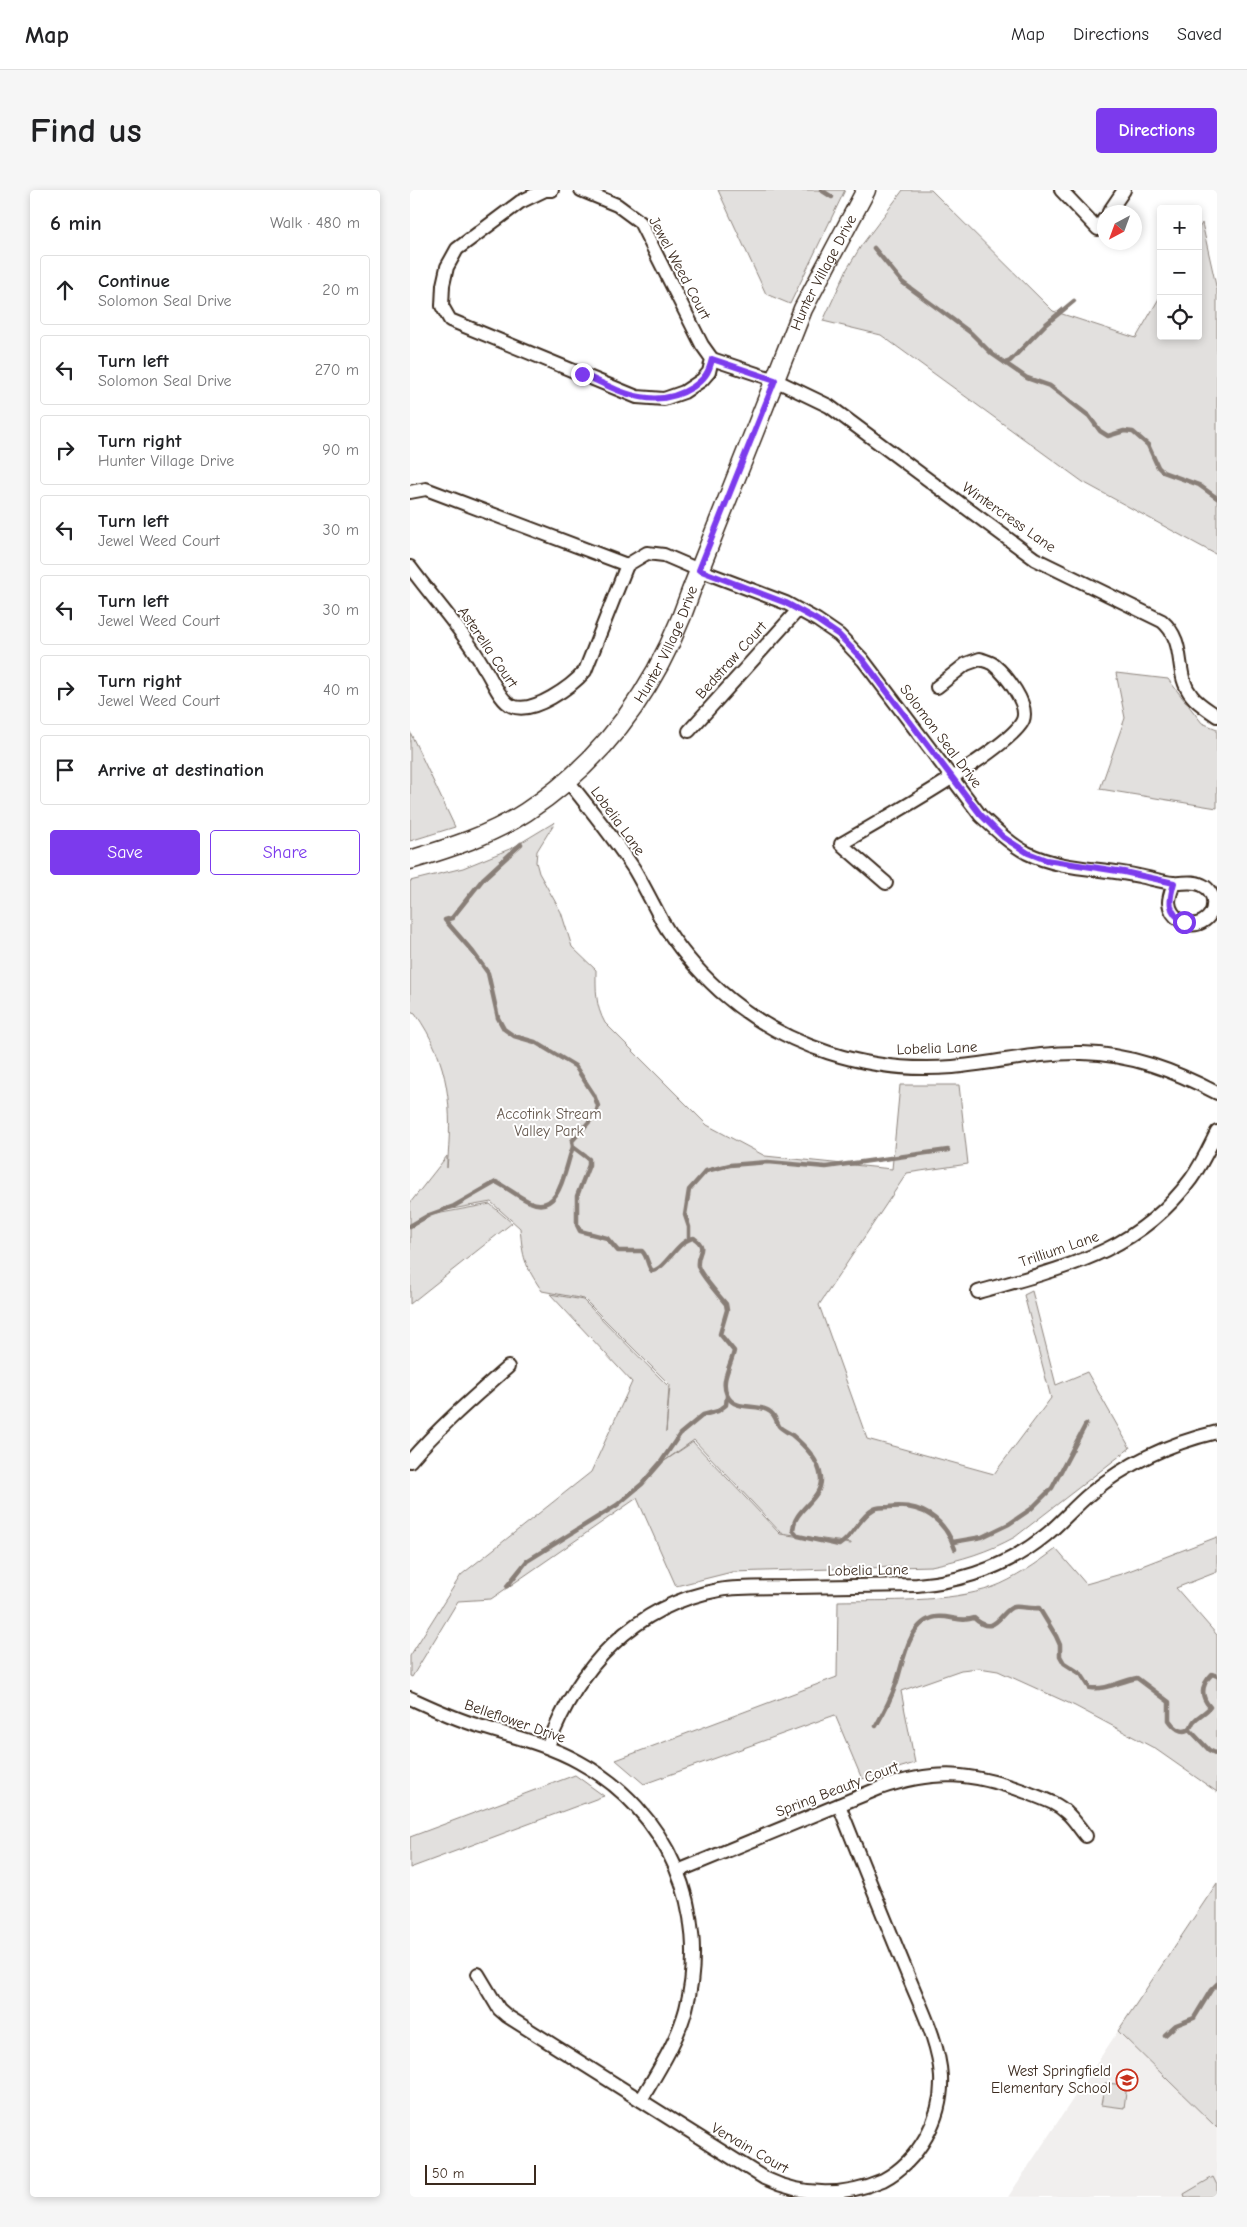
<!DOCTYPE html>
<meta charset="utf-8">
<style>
body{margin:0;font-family:"Comic Neue",sans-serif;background:#f6f6f6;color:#202124}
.controls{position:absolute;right:15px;top:15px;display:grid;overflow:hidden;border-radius:5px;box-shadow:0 2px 8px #0003}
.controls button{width:45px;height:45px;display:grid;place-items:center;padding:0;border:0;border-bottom:1px solid #e0e0e0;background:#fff;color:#202124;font:25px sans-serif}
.compass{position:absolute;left:687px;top:15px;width:45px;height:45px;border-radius:50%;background:#fff;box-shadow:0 2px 8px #0003;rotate:221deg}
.scale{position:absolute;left:15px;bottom:12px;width:111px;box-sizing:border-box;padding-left:5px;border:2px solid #3b2a1e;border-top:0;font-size:14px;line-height:18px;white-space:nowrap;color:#3b2a1e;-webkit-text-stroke:4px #fff;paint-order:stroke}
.stop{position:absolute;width:15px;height:15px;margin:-11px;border:4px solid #7c3aed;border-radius:50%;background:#fff}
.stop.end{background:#7c3aed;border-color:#fff;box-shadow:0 1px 5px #0008}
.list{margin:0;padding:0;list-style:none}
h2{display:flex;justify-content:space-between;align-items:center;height:65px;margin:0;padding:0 20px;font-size:21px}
h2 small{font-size:16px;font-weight:400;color:#757577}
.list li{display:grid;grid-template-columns:32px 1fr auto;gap:15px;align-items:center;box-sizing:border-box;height:70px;margin:0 10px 10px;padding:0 10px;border:1px solid #e0e0e0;border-radius:5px}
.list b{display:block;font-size:19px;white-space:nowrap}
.list p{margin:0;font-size:16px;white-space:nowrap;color:#757577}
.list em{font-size:16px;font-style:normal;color:#757577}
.actions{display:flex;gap:10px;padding:15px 20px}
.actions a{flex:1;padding:11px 0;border:1px solid #7c3aed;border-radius:5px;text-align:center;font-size:18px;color:#7c3aed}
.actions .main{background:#7c3aed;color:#fff}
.icon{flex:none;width:28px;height:28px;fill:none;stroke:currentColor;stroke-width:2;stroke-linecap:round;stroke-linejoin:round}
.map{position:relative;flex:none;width:807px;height:2007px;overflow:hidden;border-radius:5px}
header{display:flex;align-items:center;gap:30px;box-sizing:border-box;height:70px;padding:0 25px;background:#fff;border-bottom:1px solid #e0e0e0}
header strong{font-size:24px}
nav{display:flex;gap:28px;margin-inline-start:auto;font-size:18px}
.intro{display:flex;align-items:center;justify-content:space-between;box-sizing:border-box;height:120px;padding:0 30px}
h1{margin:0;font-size:35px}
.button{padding:12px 22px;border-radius:5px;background:#7c3aed;color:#fff;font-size:18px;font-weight:700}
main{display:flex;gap:30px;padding:0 30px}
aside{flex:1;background:#fff;border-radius:5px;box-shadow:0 2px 8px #0003}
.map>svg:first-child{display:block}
.built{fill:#f1efee}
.green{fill:#e2e0de;stroke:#8e857e;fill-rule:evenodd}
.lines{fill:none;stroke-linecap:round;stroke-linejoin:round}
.stream{stroke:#887e77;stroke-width:4.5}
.street-casing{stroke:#3b2a1e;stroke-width:16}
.secondary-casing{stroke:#3b2a1e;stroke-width:21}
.street{stroke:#fff;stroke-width:12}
.secondary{stroke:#fff;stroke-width:18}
.route{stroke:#7c3aed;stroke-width:6}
.labels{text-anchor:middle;stroke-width:4;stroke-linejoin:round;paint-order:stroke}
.street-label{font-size:15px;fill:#3b2a1e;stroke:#fff}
.park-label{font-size:15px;fill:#65584e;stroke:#fff}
.poi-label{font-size:15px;fill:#3b2a1e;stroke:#fff;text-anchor:end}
</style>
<header>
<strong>Map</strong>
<nav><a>Map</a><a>Directions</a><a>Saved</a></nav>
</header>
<div class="intro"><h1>Find us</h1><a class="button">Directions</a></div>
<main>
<aside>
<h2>6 min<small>Walk · 480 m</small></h2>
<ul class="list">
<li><svg class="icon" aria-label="ahead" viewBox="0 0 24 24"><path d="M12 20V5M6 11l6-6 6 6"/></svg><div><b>Continue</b><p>Solomon Seal Drive</p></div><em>20 m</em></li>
<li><svg class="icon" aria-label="left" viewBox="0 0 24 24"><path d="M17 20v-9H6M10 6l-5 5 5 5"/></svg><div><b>Turn left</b><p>Solomon Seal Drive</p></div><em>270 m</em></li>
<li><svg class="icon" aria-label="right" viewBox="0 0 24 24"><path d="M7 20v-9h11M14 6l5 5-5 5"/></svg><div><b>Turn right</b><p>Hunter Village Drive</p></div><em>90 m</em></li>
<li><svg class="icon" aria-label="left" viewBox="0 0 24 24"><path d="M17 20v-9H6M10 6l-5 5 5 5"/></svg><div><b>Turn left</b><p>Jewel Weed Court</p></div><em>30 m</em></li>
<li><svg class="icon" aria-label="left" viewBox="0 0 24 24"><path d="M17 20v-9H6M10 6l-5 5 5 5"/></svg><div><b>Turn left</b><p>Jewel Weed Court</p></div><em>30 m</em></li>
<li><svg class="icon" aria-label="right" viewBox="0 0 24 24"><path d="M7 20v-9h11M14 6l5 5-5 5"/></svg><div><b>Turn right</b><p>Jewel Weed Court</p></div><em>40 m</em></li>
<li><svg class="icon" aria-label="arrive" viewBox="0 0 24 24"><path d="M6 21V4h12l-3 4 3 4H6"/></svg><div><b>Arrive at destination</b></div></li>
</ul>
<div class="actions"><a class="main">Save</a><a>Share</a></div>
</aside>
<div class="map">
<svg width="807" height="2007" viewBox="0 0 807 2007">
<rect width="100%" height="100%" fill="#fff"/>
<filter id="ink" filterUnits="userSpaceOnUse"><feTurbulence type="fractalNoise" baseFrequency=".02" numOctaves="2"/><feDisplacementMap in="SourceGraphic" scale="10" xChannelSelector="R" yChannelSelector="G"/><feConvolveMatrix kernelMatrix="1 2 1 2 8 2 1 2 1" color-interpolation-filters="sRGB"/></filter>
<g filter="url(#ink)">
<path class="built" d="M708 1841 807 1938V2007H598Z"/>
<g class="green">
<path d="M308 0H435L380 114 356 104Z"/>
<path d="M493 0H521L643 121 726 148 751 105V146H788V40L792 33 807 100V365L673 292 471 145 413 131 437 79 451 56Z"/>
<path d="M706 483 758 489 792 533 807 539V618L690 599 715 528Z"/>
<path d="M0 542 45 637 0 651Z"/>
<path d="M145 632 127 661 126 672 129 683 151 722 162 757 186 780C186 799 185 815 195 833L297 935 355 966 482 979 490 895H549L558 974 497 983 409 1115 457 1249 584 1284 641 1208 614 1105 622 1101 646 1195 677 1182 720 1258 605 1347C578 1362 551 1370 521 1376L322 1382 266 1396 227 1308 81 1409 48 1411 2 1487 0 1486V1466L51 1385 181 1282 222 1192 140 1104 173 1110 259 1197 256 1242 260 1195 174 1109 132 1101C114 1074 113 1069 110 1038L81 1012 25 1022 26 1024 80 1014 102 1033 0 1114V1013L37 966V978C43 919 40 872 5 823L0 821V691L53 678 102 658ZM284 1250 371 1343 441 1353V1354L370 1344 283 1252 253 1272Z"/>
<path d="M807 1347V1382L766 1398 807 1445V1602L744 1558 665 1516 588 1481 569 1478 551 1480 491 1501 505 1573 452 1589 425 1525 234 1594 206 1570 427 1487 428 1411C476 1410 538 1413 583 1397 603 1390 629 1372 646 1359L676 1394 711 1384Z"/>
<path d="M165 1585 194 1606 0 1678V1647Z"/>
<path d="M807 1693V1938L708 1841Z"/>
<path d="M695 1893 717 1895 714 1918 691 1915Z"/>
<path d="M803 1987 807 1995V2007H775L774 2004Z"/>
</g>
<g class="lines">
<g class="stream">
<path d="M411 0 422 7"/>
<path d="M464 58 492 92 561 143 582 164 617 188 640 196 679 226 690 241 698 246 714 241 723 242 738 255 748 277 753 282 789 295 807 308"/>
<path d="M595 173 600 171 636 134 664 111"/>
<path d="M111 654 73 689 42 728 35 730 63 762 78 783 88 828 94 839 104 846 125 852 165 876 184 905 188 916 186 924 162 951 163 957 179 969V975L167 1006V1035L170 1041 197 1048 208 1061H232C238 1067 237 1075 242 1081 257 1078 267 1050 284 1048 299 1059 286 1062 288 1076 289 1082 310 1107 316 1114L317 1120 310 1144 324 1161C321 1176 310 1190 317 1205 325 1222 346 1213 359 1221 365 1224 366 1231 369 1236 372 1240 378 1242 382 1245 395 1256 409 1270 411 1288 412 1311 384 1318 383 1340L388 1346 429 1355C444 1346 449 1327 464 1319 468 1317 475 1317 479 1317 511 1313 535 1329 545 1359"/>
<path d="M0 1036 19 1025 44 1016 86 992C98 998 108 1007 120 1012 151 1026 155 976 163 957"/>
<path d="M279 1048V1037L275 1025 279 1000 296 981 320 975 358 972 416 977 538 960"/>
<path d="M543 1352 572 1347 599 1334 621 1319 642 1298 676 1234"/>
<path d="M97 1396 117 1371 207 1315 232 1294 251 1272 270 1244 293 1225 308 1221 316 1215 317 1206"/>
<path d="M466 1536C474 1522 481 1509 486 1494 493 1474 498 1431 526 1427 539 1425 551 1433 564 1428 586 1449 592 1418 604 1417 610 1416 621 1419 629 1418L646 1446 650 1455V1466L654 1473 671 1484 680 1498C698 1500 710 1491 727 1488L759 1512V1530C763 1536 772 1546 780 1538 782 1536 782 1533 784 1531 789 1525 796 1523 800 1517 790 1506 791 1495 802 1484L807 1486"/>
<path d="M779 1539 799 1560 807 1564"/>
<path d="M755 1845 766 1835 784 1828 801 1800 807 1794"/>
</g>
<g class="street-casing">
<g id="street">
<path d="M142 0H135L110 12 47 59 37 77 33 95 32 116 40 130 227 207 254 209 274 202 292 190 299 182 302 169 292 155 230 32 207 15 171 0"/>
<path d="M651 0 688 39 694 29"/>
<path d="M699 22 714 0"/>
<path d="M302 169 365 190 419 216 625 369 752 431C778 453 763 483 782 506 788 514 799 520 807 526"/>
<path d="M0 302 16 299 217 375 175 481C162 496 123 525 102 516 90 511 82 489 75 479 54 442 25 411 0 377"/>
<path d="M217 375 237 363 254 365 289 380 376 413 407 430 429 445 453 470 570 625C585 639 599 653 617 663 651 680 693 678 729 686 740 688 752 692 763 693 773 694 782 690 792 695 807 702 807 724 792 732 778 740 760 727 759 712 759 706 762 699 764 693"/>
<path d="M279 541 388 420"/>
<path d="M158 591C181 620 204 648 224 679 234 696 243 714 252 731 267 757 288 781 310 801 373 857 459 884 543 877 586 873 629 862 672 863 721 864 765 881 807 903"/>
<path d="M476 693 431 654C463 635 602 558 613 530 619 514 596 485 584 475 581 472 575 471 570 469L556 474 527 497"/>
<path d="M568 1102C652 1078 726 1064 781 989 792 974 799 958 807 942"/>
<path d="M0 1271C29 1237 64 1207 98 1177"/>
<path d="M0 1508C22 1518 43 1528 66 1535 101 1546 137 1554 169 1572 258 1620 301 1721 276 1819 267 1852 248 1881 231 1910"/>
<path d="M138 1556C167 1478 224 1415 309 1400 333 1396 358 1398 382 1397 423 1396 465 1396 507 1395 556 1391 598 1376 636 1345 652 1332 665 1316 681 1303 718 1272 761 1253 807 1242"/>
<path d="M268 1681 470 1598C526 1579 561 1582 616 1602 630 1608 646 1612 657 1623 664 1629 670 1639 676 1646"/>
<path d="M68 1784 89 1819 97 1826 354 1988C394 2007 433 2007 473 1990 509 1971 533 1927 531 1887 529 1851 510 1816 497 1783 474 1727 451 1671 429 1615"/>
</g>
</g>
<g class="secondary-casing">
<g id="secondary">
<path id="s1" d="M0 670C40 658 81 645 116 622 198 568 250 492 281 401L393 119 456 0"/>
</g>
</g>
<use href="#street" class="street"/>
<use href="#secondary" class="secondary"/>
</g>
</g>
<g class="lines" filter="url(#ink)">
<path class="route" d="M172 184C209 201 244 222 283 197 294 189 299 183 302 169L365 190 289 380 376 413 407 430 429 445 453 470 570 624 593 647 618 663 636 670 714 682 764 693C759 710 757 722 774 732"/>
</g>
<defs>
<g id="school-ring" transform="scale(1.125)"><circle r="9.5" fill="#fff" stroke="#c8321e" stroke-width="1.5"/><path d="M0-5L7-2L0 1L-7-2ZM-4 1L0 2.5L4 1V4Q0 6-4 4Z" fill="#c8321e"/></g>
</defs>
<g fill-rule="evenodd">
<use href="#school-ring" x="717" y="1890"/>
</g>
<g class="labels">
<g class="street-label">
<text transform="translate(270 78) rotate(62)" y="5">Jewel Weed Court</text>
<text dy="5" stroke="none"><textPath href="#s1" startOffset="752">Hunter Village Drive</textPath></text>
<text transform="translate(599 327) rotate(35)" y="5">Wintercress Lane</text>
<text dy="5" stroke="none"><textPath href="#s1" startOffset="348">Hunter Village Drive</textPath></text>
<text transform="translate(78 457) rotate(56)" y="5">Asterella Court</text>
<text transform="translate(321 470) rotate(-48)" y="5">Bedstraw Court</text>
<text transform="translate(531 546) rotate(53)" y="5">Solomon Seal Drive</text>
<text transform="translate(208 631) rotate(54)" y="5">Lobelia Lane</text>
<text transform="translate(527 858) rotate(-2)" y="5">Lobelia Lane</text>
<text transform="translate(649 1059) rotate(-19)" y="5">Trillium Lane</text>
<text transform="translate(458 1380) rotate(-1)" y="5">Lobelia Lane</text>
<text transform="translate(105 1531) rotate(19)" y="5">Belleflower Drive</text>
<text transform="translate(427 1599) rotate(-21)" y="5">Spring Beauty Court</text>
<text transform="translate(340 1958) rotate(30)" y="5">Vervain Court</text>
</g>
<g class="park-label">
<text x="139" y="929">Accotink Stream<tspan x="139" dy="17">Valley Park</tspan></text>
</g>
<g class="poi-label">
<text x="701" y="1886">West Springfield<tspan x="701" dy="17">Elementary School</tspan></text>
</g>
</g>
</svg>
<div class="controls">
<button>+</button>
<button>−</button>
<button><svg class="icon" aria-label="locate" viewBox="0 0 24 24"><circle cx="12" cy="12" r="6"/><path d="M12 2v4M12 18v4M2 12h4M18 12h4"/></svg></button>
</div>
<svg class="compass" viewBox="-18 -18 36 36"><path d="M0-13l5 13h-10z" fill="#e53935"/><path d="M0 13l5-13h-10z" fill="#757577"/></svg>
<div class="scale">50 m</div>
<div class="stop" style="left:774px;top:732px"></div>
<div class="stop end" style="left:172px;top:184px"></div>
</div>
</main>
